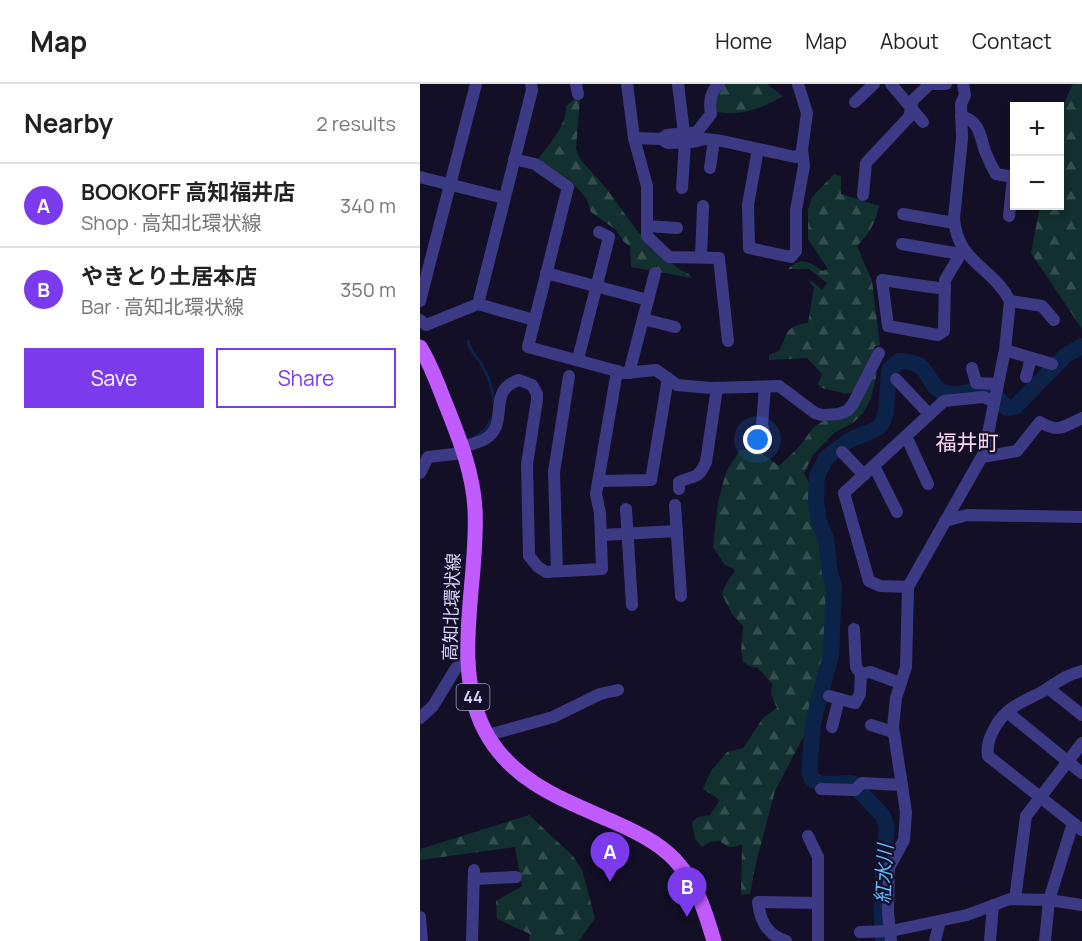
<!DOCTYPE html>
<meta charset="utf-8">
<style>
body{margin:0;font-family:Manrope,"Noto Sans JP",sans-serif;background:#f2f2f2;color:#222}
.controls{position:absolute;right:18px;top:18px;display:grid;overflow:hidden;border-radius:0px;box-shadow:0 3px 9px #0003}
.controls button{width:54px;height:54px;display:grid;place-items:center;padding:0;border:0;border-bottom:2px solid #e0e0e0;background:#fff;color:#222;font:30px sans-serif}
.you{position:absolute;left:338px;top:356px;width:21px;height:21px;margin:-15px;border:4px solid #fff;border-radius:50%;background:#1a73e8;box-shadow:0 0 0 9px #1a73e833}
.badge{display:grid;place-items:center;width:39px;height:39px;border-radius:50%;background:#7c3aed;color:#fff;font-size:20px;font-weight:700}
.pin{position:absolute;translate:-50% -50px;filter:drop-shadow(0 2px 3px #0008)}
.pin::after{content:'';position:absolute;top:32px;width:21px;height:18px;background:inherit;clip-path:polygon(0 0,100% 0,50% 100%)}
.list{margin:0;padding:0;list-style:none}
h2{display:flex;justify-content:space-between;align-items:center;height:78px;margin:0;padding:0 24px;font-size:26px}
h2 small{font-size:20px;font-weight:400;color:#767676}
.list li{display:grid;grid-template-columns:39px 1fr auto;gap:18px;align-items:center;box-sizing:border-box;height:84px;padding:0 24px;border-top:2px solid #e0e0e0}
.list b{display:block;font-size:22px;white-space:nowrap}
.list p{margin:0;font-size:20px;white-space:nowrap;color:#767676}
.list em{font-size:20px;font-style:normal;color:#767676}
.actions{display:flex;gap:12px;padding:18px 24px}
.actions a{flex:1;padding:14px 0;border:2px solid #7c3aed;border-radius:0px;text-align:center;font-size:21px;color:#7c3aed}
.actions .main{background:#7c3aed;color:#fff}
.map{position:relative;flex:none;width:662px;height:857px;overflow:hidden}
header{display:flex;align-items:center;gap:36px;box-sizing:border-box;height:84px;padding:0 30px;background:#fff;border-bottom:2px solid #e0e0e0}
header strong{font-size:28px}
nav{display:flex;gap:33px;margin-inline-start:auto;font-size:21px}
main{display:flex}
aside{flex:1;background:#fff}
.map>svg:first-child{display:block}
.forest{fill:url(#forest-firs)}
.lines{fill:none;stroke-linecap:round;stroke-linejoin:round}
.stream{stroke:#0c2248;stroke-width:3}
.river{stroke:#0c2248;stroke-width:16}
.minor{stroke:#3d3a85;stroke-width:12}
.major{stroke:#c25bff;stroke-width:15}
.labels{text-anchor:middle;stroke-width:4.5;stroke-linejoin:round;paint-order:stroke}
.shield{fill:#130f26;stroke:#9e99be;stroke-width:1.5}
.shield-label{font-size:16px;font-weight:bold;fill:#d9d4ff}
.street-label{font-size:18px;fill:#d9d4ff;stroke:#130f26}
.water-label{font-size:20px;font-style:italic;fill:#62b6ff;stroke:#130f26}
.quarter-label{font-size:21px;fill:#ffd6f0;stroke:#130f26}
</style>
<header>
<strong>Map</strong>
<nav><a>Home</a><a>Map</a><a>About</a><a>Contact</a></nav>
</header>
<main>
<aside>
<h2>Nearby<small>2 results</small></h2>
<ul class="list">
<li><span class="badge">A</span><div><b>BOOKOFF 高知福井店</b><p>Shop · 高知北環状線</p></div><em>340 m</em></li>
<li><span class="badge">B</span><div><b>やきとり土居本店</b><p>Bar · 高知北環状線</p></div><em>350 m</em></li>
</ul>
<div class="actions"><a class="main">Save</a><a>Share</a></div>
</aside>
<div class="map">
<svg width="662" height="857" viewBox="0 0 662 857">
<defs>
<pattern id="forest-firs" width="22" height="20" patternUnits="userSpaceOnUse" patternTransform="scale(1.5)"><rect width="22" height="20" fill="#12302f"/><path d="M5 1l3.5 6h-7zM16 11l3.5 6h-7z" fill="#344d4e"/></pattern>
</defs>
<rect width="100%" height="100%" fill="#130f26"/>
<g class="forest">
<path d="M304 0H347L363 12C341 25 319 33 293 27L294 18Z"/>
<path d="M653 0H662V245L611 169 620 122H640V27Z"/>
<path d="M156 14H160L156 65 160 75 186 104 218 148 259 185 269 190 272 194 211 183 210 162 204 158 196 146 171 128 166 114 151 97 118 76C128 61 147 42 146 22Z"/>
<path d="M414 90 421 92V110L459 122C456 138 449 150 437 162L452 197 460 261 455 262 436 307 426 310 402 304 398 300 402 290 387 274 349 276V271L359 267C368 250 364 242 388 239L394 203 389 198 392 197 402 206 407 199 389 185H368C381 173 389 177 402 187L408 185 388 155V126L392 113Z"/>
<path d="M454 284 457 289 451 314 444 328 434 338 414 349 393 371 384 389 392 405 393 442 404 460 409 500 410 572 390 640 355 707 335 783 330 810 321 811 322 760C312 764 309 765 300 757L290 758 282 763 275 755 272 738 278 733 290 731 300 716 283 705 291 687 307 668 323 664 343 634 357 624 351 610 352 600 338 584 329 582 323 578 321 567 323 542 312 530 302 510 308 496 315 487 313 484 305 481 293 463 298 418 306 388 320 366 339 367 359 382 379 363 393 344 403 337 428 332Z"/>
<path d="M109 731 153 772 162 786 175 834 159 857H109L110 850 77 835 76 817 102 802 95 763 0 776V765Z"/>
</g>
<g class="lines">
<g class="stream">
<path d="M48 257C49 267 55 270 60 278 68 290 73 306 74 320"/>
<path d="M54 354 66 345 73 332"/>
</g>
<path class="river" d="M463 857 461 813 467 744 463 732 432 699 400 700 392 695 389 688 393 639 411 571 414 501 410 489 406 454 399 438 396 417 397 392 407 373 428 357 458 344 462 339 466 329 469 286 479 277C512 276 505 301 523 308 536 314 562 303 570 307 576 311 582 319 587 324L595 323 646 271 662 262"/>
<g class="minor">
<path d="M156 0 158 10"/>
<path d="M207 0 214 54 241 55 248 59 273 58 285 55 302 57 375 73 382 70"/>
<path d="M471 0 503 38"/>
<path d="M513 0H526"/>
<path d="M435 18 454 0"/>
<path d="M541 32C560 37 560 52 565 67 568 75 572 83 576 90L593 93 589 132"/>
<path d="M264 49H276L291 30C289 19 290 8 299 0"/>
<path d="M214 54 227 102V152L249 173 299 174 308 257"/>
<path d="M241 55 247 51 264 49 258 0"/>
<path d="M338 65 328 121 329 164 371 173 376 167V126L384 82 382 66 387 29 378 0"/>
<path d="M94 75 115 80 148 103 108 263 204 289 236 286 257 301 291 304 359 302 395 329 402 331 418 330 427 327 433 320 459 269"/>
<path d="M290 84 294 56"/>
<path d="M0 93 84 114"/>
<path d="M262 104 265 59"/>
<path d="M443 111 446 79 489 33 493 16 510 0"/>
<path d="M483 130 534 139"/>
<path d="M227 142 257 144"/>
<path d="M482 160 540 170"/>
<path d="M281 173 283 122"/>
<path d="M126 189 228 216"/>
<path d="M525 205 462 196 468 242 518 251 524 247 525 196 543 166"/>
<path d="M0 217 56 0"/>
<path d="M590 217 622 222 634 236"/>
<path d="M58 220 112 6 111 0"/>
<path d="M223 235 255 243"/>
<path d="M0 236 6 241 58 220 114 236"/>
<path d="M585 266 632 280"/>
<path d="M158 275 189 153 179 148"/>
<path d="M552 284 556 299 578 300"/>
<path d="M209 289 235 189"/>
<path d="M606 293 611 274"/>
<path d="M476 295 509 330"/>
<path d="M345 351 342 341 345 303"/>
<path d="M486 352 508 400"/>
<path d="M41 363C49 361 58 359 65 355 91 340 65 307 99 296L112 301 117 310V316L107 380 109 472 118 483 126 488 182 485 180 429 176 410 197 287"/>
<path d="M422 368 444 391"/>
<path d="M562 373 597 367 620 338C638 349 644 343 662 334"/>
<path d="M454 382 477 428"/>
<path d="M0 389 8 373 43 369"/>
<path d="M179 397 231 396 248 294"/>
<path d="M259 405V398C274 391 278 396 286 378L297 304"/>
<path d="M255 421 261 512"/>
<path d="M206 425 212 521"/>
<path d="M525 437 547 431 662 433"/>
<path d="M182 451 257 447"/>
<path d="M137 487 134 388 149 292"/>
<path d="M488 503 460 502 449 497 424 409 524 317 563 313 574 317"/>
<path d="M434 545 436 583 441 590"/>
<path d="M662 587C644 592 641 596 625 606 615 612 602 617 592 624 579 633 565 655 568 672L662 746"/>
<path d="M628 604 662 631"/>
<path d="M409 612 435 619 440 610 441 590 450 588 480 599"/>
<path d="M587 628 662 689"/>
<path d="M0 634 13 622 36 584 48 575"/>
<path d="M451 641 473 648"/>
<path d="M412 643 419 615"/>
<path d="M68 651 133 633 180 610 198 606"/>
<path d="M401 705 435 706 442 699 482 701"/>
<path d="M388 752 398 773V857"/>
<path d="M54 795 96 793"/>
<path d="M595 815 606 732 662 659"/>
<path d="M0 833 2 857"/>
<path d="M440 848 471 847 547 831 590 815 629 816 662 821"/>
<path d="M52 857 54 786"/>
<path d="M366 857C347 851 340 837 338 818L398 819"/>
<path d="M471 857 468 829 469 784 484 756 486 728 473 643 476 614 486 583 488 503 564 369 585 266 590 217C573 183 537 179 534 134L542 55 541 20 545 11 543 0"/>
<path d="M515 857 520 837"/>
<path d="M570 857 573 821"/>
<path d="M625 857 629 816 653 739"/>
</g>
<path class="major" d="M0 263C10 279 17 298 24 316 38 351 53 387 55 425 59 496 31 579 64 645 90 697 144 716 194 738 216 748 238 758 255 776 277 800 285 827 294 857"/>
</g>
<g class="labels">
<rect class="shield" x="36.5" y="600" width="33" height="26" rx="4.5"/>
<g class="shield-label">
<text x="53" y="619">44</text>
</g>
<g class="street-label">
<text transform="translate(32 523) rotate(-88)" y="6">高知北環状線</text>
</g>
<g class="water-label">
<text transform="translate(464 790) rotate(-87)" y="7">紅水川</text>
</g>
<g class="quarter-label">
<text x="547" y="366">福井町</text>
</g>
</g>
</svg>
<div class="controls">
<button>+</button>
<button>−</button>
</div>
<div class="you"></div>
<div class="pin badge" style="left:190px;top:798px">A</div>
<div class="pin badge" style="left:267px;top:833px">B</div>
</div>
</main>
